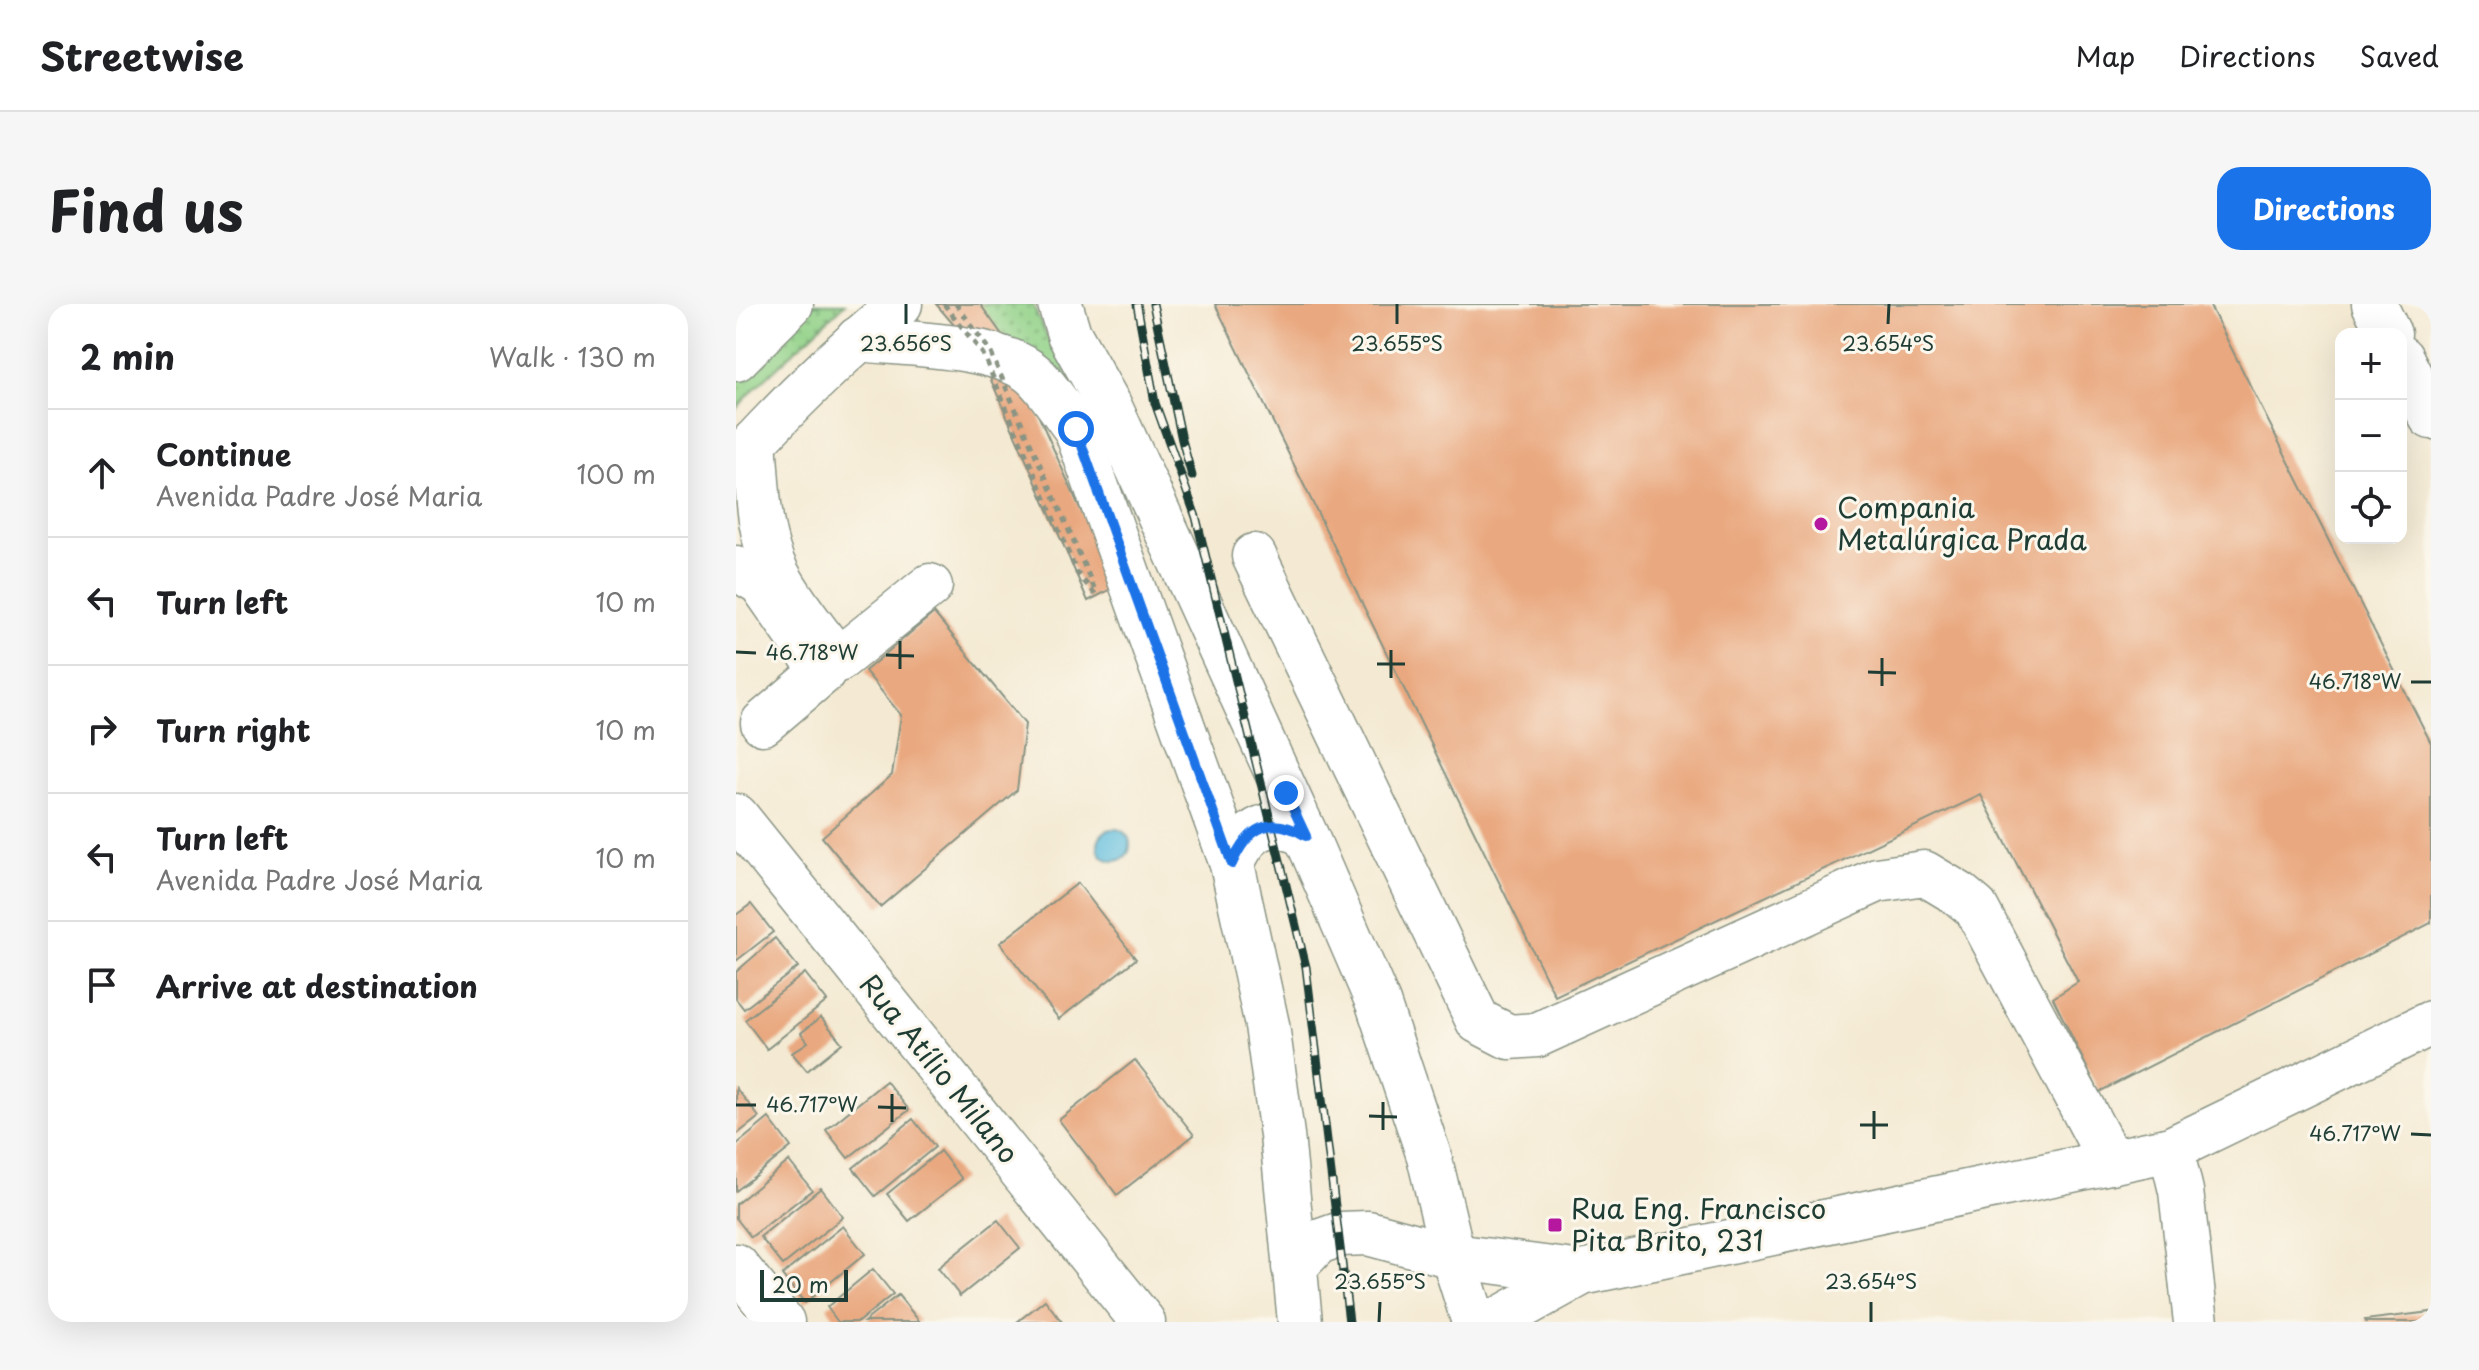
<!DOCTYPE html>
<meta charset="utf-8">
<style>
body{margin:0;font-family:"Playpen Sans",sans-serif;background:#f6f6f6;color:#202124}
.controls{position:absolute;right:24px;top:24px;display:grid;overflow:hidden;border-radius:16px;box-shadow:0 8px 32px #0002}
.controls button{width:72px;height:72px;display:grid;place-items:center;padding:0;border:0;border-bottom:2px solid #e0e0e0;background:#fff;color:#202124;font:40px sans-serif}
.scale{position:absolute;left:24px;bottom:20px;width:88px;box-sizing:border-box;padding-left:8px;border:4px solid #1f3d34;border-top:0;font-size:22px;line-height:28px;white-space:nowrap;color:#1f3d34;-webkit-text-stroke:6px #fbf7ec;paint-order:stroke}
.stop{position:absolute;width:24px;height:24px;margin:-18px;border:6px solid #1a73e8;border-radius:50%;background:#fff}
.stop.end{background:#1a73e8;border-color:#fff;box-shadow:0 2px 8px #0008}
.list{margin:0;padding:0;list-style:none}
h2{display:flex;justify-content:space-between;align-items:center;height:104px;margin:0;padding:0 32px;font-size:34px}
h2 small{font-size:26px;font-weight:400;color:#757577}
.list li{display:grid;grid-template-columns:52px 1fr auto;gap:24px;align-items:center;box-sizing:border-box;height:128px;padding:0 32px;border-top:2px solid #e0e0e0}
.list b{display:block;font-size:30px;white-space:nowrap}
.list p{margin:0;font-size:26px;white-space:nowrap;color:#757577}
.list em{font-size:26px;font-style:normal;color:#757577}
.icon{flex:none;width:44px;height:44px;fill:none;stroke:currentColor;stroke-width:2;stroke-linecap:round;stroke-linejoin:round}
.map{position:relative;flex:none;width:1695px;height:1018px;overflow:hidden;border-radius:24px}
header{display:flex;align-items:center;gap:48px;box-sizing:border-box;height:112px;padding:0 40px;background:#fff;border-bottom:2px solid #e0e0e0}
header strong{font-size:38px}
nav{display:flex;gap:44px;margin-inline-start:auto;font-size:28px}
.intro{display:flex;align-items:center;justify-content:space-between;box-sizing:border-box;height:192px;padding:0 48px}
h1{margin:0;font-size:56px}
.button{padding:20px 36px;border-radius:24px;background:#1a73e8;color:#fff;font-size:28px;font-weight:700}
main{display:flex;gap:48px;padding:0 48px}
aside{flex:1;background:#fff;border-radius:24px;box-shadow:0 8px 32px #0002}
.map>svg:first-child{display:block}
.grass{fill:url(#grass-dots);stroke:#58875e;stroke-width:2}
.water{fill:#60bede;stroke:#407e89;stroke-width:2}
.building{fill:#e9a87f}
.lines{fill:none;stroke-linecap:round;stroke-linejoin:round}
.minor-casing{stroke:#8a9484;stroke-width:47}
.major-casing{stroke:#8a9484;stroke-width:47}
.highway-casing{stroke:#8a9484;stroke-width:47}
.minor{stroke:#fff;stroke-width:44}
.major{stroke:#fff;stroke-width:44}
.highway{stroke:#fff;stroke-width:44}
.rail-casing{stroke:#1f3d34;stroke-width:9}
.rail{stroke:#fbf7ec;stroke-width:6;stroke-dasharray:18;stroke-linecap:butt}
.path-bridge{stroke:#8a9484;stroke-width:5;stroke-dasharray:6 6;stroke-linecap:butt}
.route{stroke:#1a73e8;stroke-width:10}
.ticks{fill:none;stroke:#1f3d34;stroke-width:3}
.poi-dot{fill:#b5179e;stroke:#fbf7ec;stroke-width:3}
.labels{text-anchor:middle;stroke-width:6;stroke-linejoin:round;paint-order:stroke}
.poi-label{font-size:28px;fill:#1f3d34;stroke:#fbf7ec;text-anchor:start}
.street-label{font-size:28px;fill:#1f3d34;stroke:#fbf7ec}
.ticks-label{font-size:20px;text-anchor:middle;fill:#1f3d34;stroke:#fbf7ec;stroke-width:6;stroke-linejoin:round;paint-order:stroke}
</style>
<header>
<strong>Streetwise</strong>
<nav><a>Map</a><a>Directions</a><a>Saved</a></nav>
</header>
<div class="intro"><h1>Find us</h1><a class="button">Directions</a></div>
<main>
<aside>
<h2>2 min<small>Walk · 130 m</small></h2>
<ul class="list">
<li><svg class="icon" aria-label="ahead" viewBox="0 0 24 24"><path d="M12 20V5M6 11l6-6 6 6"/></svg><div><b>Continue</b><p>Avenida Padre José Maria</p></div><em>100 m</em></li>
<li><svg class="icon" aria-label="left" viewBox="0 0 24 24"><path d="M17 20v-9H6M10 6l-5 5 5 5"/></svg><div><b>Turn left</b></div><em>10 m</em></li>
<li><svg class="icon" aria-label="right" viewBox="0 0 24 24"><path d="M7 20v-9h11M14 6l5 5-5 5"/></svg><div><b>Turn right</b></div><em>10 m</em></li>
<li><svg class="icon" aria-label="left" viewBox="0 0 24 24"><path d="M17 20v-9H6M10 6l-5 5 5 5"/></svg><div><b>Turn left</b><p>Avenida Padre José Maria</p></div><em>10 m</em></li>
<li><svg class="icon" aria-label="arrive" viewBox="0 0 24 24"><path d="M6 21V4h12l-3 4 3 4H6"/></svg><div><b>Arrive at destination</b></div></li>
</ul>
</aside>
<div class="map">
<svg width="1695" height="1018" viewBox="0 0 1695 1018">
<defs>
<pattern id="grass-dots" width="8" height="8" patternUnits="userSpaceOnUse" patternTransform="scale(2)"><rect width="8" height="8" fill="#91d188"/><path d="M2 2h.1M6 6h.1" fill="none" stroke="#76ab70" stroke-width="1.8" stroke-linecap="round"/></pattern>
</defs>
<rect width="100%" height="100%" fill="#fbf7ec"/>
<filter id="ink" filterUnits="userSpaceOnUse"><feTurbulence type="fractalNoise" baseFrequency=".0125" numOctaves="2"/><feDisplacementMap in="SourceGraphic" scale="16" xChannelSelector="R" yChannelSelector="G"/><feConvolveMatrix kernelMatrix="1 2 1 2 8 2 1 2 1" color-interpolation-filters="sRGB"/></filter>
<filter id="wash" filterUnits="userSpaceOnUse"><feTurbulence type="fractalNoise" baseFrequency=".006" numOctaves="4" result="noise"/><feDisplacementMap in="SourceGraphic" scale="32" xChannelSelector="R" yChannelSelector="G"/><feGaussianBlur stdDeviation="1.8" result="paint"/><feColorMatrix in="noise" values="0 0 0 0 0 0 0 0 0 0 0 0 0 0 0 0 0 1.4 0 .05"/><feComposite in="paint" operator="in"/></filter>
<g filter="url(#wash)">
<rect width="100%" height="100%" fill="#f4ead3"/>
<g class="grass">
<path d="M59 0H109L20 83 0 105V59Z"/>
<path d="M226 0H297C308 34 331 62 343 95L257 28Z"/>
</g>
<circle class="water" cx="378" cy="541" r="16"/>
<g id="blocks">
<g class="building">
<path d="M200 0H244L267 32 379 283 352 297 248 60 237 43Z"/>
<path d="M479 0H1473L1695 439V619L1363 788 1317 694 1342 678 1245 491 819 692Z"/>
<path d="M198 309 289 420 281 486 144 603 86 533 156 471 165 411 129 367Z"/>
<path d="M342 579 400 655 323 715 264 639Z"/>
<path d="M15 600 37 628 0 657V611Z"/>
<path d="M39 634 62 663 8 705 0 695V668Z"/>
<path d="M69 669 91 697 31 745 9 716Z"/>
<path d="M85 713 106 739 71 767 56 749 72 738 65 729Z"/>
<path d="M399 756 458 831 381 891 323 816Z"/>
<path d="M150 777 173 806 112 854 90 826Z"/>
<path d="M0 784 23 813 0 831Z"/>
<path d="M33 814 55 843 0 887V841Z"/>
<path d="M177 815 199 843 139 892 117 864Z"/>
<path d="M204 847 226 875 173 917 151 890Z"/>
<path d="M53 857 76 886 15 933 0 914V900Z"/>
<path d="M85 884 107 913 47 961 24 933Z"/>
<path d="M262 916 284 944 224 992 202 964Z"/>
<path d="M107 922 129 950 69 999 46 971Z"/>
<path d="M137 965 157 990 122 1018H102L91 1003Z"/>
<path d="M162 991 184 1018H128Z"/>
<path d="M309 996 326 1018H281Z"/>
<path d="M1695 1008V1018H1630L1629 1016Z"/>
</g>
</g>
</g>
<g filter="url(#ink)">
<use href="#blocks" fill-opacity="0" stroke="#8a9484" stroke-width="2"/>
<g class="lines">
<g class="minor-casing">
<g id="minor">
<path d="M1638 0 1653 30"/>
<path d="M1665 54 1695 113"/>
<path d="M0 55 55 0"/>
<path d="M18 138C22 181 21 231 42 271 56 298 83 331 102 356L194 282"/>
<path d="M518 252 742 717 773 733 801 731 1141 576 1188 569 1223 590 1240 604 1375 858"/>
<path d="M0 264 25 279 87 368 27 419"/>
<path d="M0 512 407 1018"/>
<path d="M1435 845 1445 887 1460 1018"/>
<path d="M0 962 46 1018"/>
<path d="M558 963 582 938 605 930 632 929 717 952 846 969"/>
<path d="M758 1018 846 969 1435 845 1695 719"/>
</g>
</g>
<g class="major-casing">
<g id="major">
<path d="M324 0 333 30 373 101 570 532 642 699 693 852 717 952 738 1018"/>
<path d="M122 35C169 40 255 40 293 67 309 78 327 109 340 125L496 560 531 721 546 831 564 1018"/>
<path d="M496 560C512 523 534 511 570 532"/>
</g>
</g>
<g class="highway-casing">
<g id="highway">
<path d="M0 14 13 0"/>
<path d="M0 158C51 101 106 48 164 0"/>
</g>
</g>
<use href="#minor" class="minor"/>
<use href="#major" class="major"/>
<use href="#highway" class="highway"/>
<g class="rail-casing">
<g id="rail">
<path d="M401 0 419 99 460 213 570 663 613 1018"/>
<path d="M417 0 446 136 456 172"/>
</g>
</g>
<use href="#rail" class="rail"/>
<g class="path-bridge">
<path d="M208 0 247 50 341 269 361 292"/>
<path d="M220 0 254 47 359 286"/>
</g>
</g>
</g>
<g class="lines" filter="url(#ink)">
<path class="route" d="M340 125 496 560C512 523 534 510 570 532L550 489"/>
</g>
<path class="ticks" d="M170 20V0M661 20V0M1152 20 1153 0M0 348 20 349M150 351 178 352M641 360H669M164 365V337M1132 368 1160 369M655 374V346M1675 378H1695M1146 382V354M0 801H20M142 803 170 804M633 812 661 813M156 818V790M1124 821H1152M647 826V798M1675 830 1695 831M1138 835V807M643 1018 644 998M1135 1018V998"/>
<g class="poi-dot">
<circle cx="1085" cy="220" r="8"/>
<rect x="811" y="913" width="16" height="16" rx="4"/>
</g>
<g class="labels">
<g class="poi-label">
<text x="1101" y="214">Compania<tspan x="1101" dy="32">Metalúrgica Prada</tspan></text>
<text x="835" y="915">Rua Eng. Francisco<tspan x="835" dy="32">Pita Brito, 231</tspan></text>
</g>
<g class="street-label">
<text transform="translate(203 765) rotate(51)" y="10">Rua Atílio Milano</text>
</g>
</g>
<g class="ticks-label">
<text x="170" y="47">23.656°S</text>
<text x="661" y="47">23.655°S</text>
<text x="1152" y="47">23.654°S</text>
<text x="76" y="356">46.718°W</text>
<text x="1619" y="385">46.718°W</text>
<text x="76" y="808">46.717°W</text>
<text x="1619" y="837">46.717°W</text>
<text x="644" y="985">23.655°S</text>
<text x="1135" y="985">23.654°S</text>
</g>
</svg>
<div class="controls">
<button>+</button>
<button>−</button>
<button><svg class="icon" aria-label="locate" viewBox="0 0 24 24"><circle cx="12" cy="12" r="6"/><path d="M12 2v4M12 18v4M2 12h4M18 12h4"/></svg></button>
</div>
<div class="scale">20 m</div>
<div class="stop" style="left:340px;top:125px"></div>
<div class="stop end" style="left:550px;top:489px"></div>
</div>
</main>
